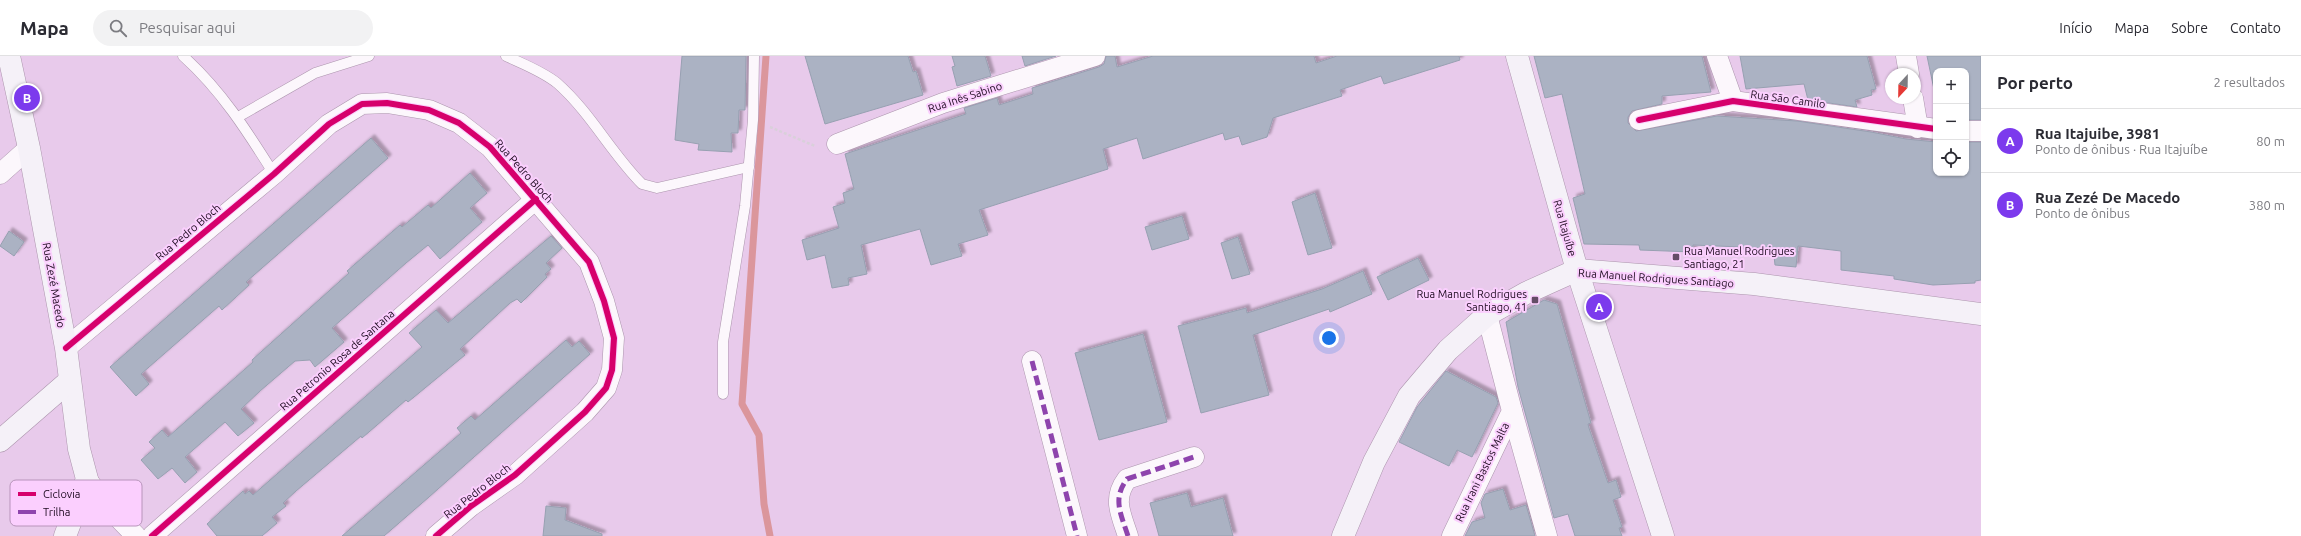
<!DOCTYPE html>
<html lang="pt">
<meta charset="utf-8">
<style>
body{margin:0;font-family:Ubuntu,sans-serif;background:#f2f2f3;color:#2b2b33}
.controls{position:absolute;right:12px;top:12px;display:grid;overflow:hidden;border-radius:8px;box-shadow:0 1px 3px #0004}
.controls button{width:36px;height:36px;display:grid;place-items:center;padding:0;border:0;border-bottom:1px solid #e1e1e2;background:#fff;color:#2b2b33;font:20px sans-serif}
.compass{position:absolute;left:1885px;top:12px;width:36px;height:36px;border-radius:50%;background:#fff;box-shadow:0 1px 3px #0004;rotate:202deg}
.you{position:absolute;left:1329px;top:282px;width:14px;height:14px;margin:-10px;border:3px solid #fff;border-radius:50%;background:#1a73e8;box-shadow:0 0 0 6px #1a73e833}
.badge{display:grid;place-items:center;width:26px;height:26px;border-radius:50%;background:#7c3aed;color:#fff;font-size:13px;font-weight:700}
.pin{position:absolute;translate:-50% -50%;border:2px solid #fff;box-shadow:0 1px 4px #0006}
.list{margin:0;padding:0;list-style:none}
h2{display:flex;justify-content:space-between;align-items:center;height:52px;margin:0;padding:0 16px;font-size:17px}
h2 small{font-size:13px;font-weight:400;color:#7c7c81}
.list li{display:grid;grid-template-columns:26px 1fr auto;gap:12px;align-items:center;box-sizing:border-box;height:64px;padding:0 16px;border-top:1px solid #e1e1e2}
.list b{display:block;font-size:15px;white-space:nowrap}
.list p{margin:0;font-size:13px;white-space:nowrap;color:#7c7c81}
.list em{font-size:13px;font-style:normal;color:#7c7c81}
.icon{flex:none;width:22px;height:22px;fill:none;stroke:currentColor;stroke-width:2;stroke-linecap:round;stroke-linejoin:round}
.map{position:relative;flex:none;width:1981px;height:480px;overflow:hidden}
header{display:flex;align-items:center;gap:24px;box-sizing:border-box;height:56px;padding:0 20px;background:#fff;border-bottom:1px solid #e1e1e2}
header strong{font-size:19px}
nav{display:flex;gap:22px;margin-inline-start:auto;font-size:14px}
.search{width:280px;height:36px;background:#f2f2f3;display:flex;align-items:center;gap:10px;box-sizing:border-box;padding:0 14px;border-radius:22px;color:#7c7c81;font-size:15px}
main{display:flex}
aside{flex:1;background:#fff}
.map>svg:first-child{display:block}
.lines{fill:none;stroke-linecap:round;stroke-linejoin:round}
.stream{stroke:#db969c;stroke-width:7}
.building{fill:#abb2c3;stroke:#97a0b1;filter:url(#shadow)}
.lane-casing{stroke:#ac95ad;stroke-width:11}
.street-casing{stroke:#ac95ad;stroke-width:21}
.secondary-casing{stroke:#ac95ad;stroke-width:23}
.path{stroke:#d9d0da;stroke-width:2.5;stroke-dasharray:3 2;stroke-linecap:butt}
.lane{stroke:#fcf7fc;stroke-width:10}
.street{stroke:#fcf7fc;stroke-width:20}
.secondary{stroke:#f5f1f8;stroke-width:22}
.quiet{stroke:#8e44ad;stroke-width:5;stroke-dasharray:10 5;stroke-linecap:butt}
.cycleway-casing{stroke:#fbcffe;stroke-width:8}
.cycleway{stroke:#d6006c;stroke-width:6}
.poi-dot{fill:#644d66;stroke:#fbcffe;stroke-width:1.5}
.labels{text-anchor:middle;stroke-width:4;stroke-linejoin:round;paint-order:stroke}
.street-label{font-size:11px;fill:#1d0a1f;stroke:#fbcffe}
.poi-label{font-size:11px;fill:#1d0a1f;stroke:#fbcffe;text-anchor:start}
.key{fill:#fbcffe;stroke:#b894bb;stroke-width:1}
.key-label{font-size:11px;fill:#1d0a1f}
</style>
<header>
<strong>Mapa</strong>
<div class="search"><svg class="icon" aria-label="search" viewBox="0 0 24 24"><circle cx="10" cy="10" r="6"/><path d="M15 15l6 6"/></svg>Pesquisar aqui</div>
<nav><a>Início</a><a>Mapa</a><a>Sobre</a><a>Contato</a></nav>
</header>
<main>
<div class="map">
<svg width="1981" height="480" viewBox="0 0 1981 480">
<defs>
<filter id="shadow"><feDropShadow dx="3.5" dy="-3.5" stdDeviation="1" flood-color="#0004"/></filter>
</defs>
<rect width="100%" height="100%" fill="#e8caeb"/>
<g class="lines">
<path class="stream" d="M766 0 742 348 759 379 764 448 770 480"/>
</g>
<g class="building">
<path d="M682 0H746L745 54H739L738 77H731L732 96 698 94 699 88 675 84Z"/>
<path d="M805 0H908L913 16 916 15 923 39 825 68Z"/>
<path d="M952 0H985L991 20 957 30 952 11 955 10Z"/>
<path d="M1022 0H1056L1025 10Z"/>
<path d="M1106 0H1115L1117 11 1153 0H1314L1316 7 1337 0H1459L1460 4 1384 28 1381 20 1340 34 1342 40 1273 62 1267 81 1242 89 1239 80 1225 84 1223 77 1143 103 1137 82 1103 93 1108 113 979 154 988 179 958 188 962 200 931 209 920 173 861 189 867 218 848 222 849 229 832 232 825 199 807 204 802 184 839 172 833 151 845 147 843 137 854 133 845 98 966 58 964 52 997 42 999 49 1033 38 1032 32 1099 11 1104 8Z"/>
<path d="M1534 0H1702L1711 36 1662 40V48L1632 55 1628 61V67L1636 75 1717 60 1797 65 1871 76 1906 83 1936 86V117H1966V86H1981V224L1975 225V227L1933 229 1894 223V220L1841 214V195L1798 190 1796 211 1775 209 1773 191 1741 193V191L1693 189V196L1640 194 1639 189 1584 188 1573 142 1585 138 1562 38 1545 42Z"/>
<path d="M1740 0H1867L1876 33 1871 34 1872 39 1855 44 1857 51 1808 44 1804 28 1746 33Z"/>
<path d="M1927 0H1981V64H1966V15H1936V43Z"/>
<path d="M371 82 388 102 246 226 249 229 222 254 219 250 141 318 149 328 136 340 110 311Z"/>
<path d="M470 117 487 137 470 152 482 166 440 203 428 189 406 207 332 272 344 286 315 311 310 304 295 305 260 335 241 353 254 367 238 380 225 366 185 401 197 416 185 427 172 412 158 423 141 404 155 392 149 386 162 374 168 381 253 306 252 304 349 217 347 215 400 169 402 171 428 149 431 152Z"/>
<path d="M1315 137 1332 192 1308 199 1292 146Z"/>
<path d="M1182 160 1189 183 1152 194 1145 171Z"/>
<path d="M9 175 24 186 14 200 0 190Z"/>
<path d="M551 180 562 192 546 207 551 213 545 218 547 221 521 247 517 243 510 247 460 293 465 299 408 346 406 344 362 382 361 380 296 435 283 447 286 450 272 461 277 467 262 480H217L207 468 243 435 245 438 249 435 253 439 422 291 409 277 436 254 448 267Z"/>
<path d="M1238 181 1250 218 1232 223 1221 187Z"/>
<path d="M1418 202 1429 224 1388 244 1377 221Z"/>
<path d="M1363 215 1372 238 1330 256 1329 253 1253 279 1269 339 1201 357 1178 270 1246 252 1247 257 1322 233Z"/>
<path d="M1544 244 1557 248 1591 367 1588 368 1589 372 1608 427 1616 424 1621 441 1613 444 1622 471 1619 472 1622 480H1575L1568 458 1554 462 1518 331 1506 266Z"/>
<path d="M1143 278 1167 366 1099 384 1075 297Z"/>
<path d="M566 284 572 291 579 285 590 298 429 441 384 480H342L461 377 457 372 471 360 475 364Z"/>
<path d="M1446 315 1496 341 1498 347 1472 401 1457 394 1449 410 1399 386 1417 351Z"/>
<path d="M1503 433 1510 454 1526 449 1535 480H1465L1472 466 1485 462 1481 447 1485 438Z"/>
<path d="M1187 437 1191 451 1223 442 1233 480H1159L1150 447Z"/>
<path d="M546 450 566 452 565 464 602 478V480H543Z"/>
</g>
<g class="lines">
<g class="lane-casing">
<g id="lane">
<path d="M183 0C221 34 247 75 274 118"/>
<path d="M506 0C523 8 542 15 557 27 591 57 611 97 642 128L657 132 749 111"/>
<path d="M238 61 315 17 369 0"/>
<path d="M723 338V286L745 150 753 64 754 0"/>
</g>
</g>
<g class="street-casing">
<g id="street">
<path d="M1717 0 1733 45"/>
<path d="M1906 0 1909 18"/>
<path d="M1913 42 1918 72"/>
<path d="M1639 64 1733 45 1936 73"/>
<path d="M1966 75H1981"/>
<path d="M837 88 943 47 1095 0"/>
<path d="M0 118 29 92"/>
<path d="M66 292 274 118 329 68 362 48 387 47 429 54 459 67 490 91 589 206 604 245 614 282 612 314 606 332 585 356 515 419 471 450 436 480"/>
<path d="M1032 305 1077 480"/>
<path d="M1512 355 1547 480"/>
<path d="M87 423 104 447 136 480"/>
<path d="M152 480 536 143"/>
<path d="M1128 480C1121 458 1112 443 1127 423L1194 401"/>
<path d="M1452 480 1512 355 1487 259"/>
</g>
</g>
<g class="secondary-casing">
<g id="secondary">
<path d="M9 0 29 92 66 292 79 393 87 423 65 480"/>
<path d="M1517 0 1577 214 1663 480"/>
<path d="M0 385 68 326"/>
<path d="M1343 480 1374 406 1409 340 1448 294 1487 259 1526 237 1577 214 1754 228 1981 258"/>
</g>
</g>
<path class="path" d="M770 71 815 90"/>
<use href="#lane" class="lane"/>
<use href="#street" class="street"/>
<use href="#secondary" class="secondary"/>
<g class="quiet">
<path d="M1032 305 1077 480"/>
<path d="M1128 480C1121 458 1112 443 1127 423L1194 401"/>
</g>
<g class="cycleway-casing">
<g id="cycleway">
<path d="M1639 64 1733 45 1936 73"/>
<path d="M66 292 274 118 329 68 362 48 387 47 429 54 459 67 490 91 589 206 604 245 614 282 612 314 606 332 585 356 515 419 471 450 436 480"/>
<path d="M152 480 536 143"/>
</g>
</g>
<use href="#cycleway" class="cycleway"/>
</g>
<g class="poi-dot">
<rect x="1672" y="197" width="8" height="8" rx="2"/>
<rect x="1531" y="240" width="8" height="8" rx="2"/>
</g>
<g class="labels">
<g class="street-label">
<text transform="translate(965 41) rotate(-18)" y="4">Rua Inês Sabino</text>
<text transform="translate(1788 43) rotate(8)" y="4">Rua São Camilo</text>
<text transform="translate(524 115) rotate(48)" y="4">Rua Pedro Bloch</text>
<text transform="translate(1565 172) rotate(74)" y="4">Rua Itajuíbe</text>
<text transform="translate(188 176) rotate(-40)" y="4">Rua Pedro Bloch</text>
<text transform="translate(1656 222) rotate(4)" y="4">Rua Manuel Rodrigues Santiago</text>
<text transform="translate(54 229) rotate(80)" y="4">Rua Zezé Macedo</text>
<text transform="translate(337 304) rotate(-41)" y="4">Rua Petronio Rosa de Santana</text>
<text transform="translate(1482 416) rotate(-64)" y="4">Rua Irani Bastos Malta</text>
<text transform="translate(477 435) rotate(-38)" y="4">Rua Pedro Bloch</text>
</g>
<g class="poi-label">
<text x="1684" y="199">Rua Manuel Rodrigues<tspan x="1684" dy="13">Santiago, 21</tspan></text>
<text x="1527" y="242" text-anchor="end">Rua Manuel Rodrigues<tspan x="1527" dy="13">Santiago, 41</tspan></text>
</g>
</g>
<rect x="10" y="424" width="132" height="46" rx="6" class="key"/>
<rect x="18" y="436" width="18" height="4" fill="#d6006c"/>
<rect x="18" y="454" width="18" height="4" fill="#8e44ad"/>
<g class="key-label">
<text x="43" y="442">Ciclovia</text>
<text x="43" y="460">Trilha</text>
</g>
</svg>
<div class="controls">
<button>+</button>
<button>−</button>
<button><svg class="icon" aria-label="locate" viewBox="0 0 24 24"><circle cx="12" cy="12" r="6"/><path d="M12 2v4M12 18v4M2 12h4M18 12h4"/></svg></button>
</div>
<svg class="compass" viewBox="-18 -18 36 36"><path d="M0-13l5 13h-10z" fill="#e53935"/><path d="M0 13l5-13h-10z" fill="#7c7c81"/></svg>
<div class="you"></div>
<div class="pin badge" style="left:1599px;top:251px">A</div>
<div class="pin badge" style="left:27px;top:42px">B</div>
</div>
<aside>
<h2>Por perto<small>2 resultados</small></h2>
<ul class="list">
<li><span class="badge">A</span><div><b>Rua Itajuibe, 3981</b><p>Ponto de ônibus · Rua Itajuíbe</p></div><em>80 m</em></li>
<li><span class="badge">B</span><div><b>Rua Zezé De Macedo</b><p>Ponto de ônibus</p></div><em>380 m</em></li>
</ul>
</aside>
</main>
